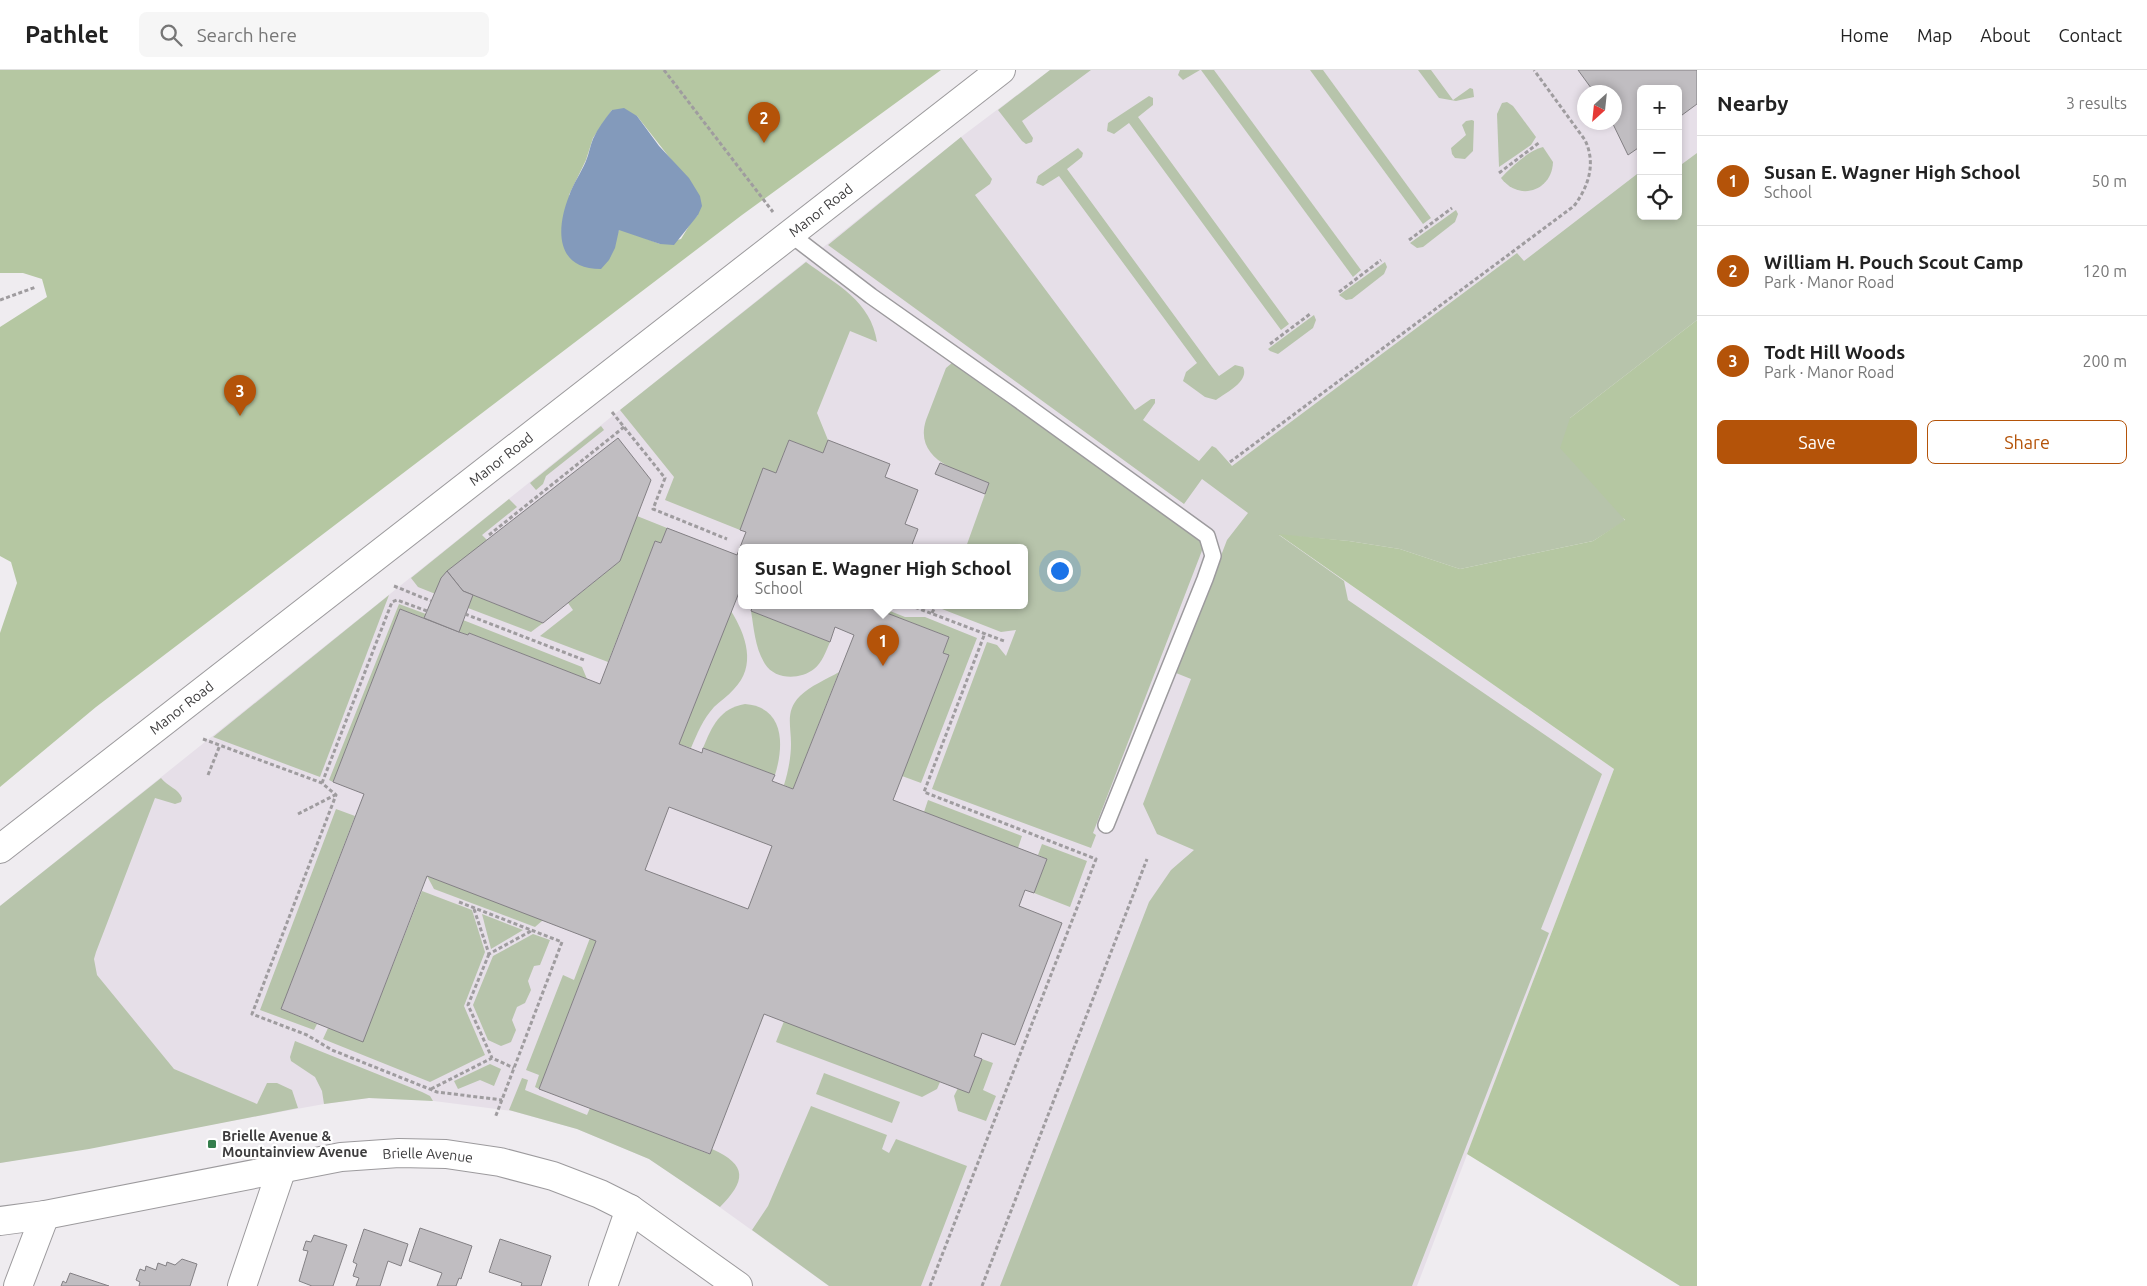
<!DOCTYPE html>
<meta charset="utf-8">
<style>
body{margin:0;font-family:Ubuntu,sans-serif;background:#f6f6f6;color:#222}
.controls{position:absolute;right:15px;top:15px;display:grid;overflow:hidden;border-radius:8px;box-shadow:0 2px 8px #0003}
.controls button{width:45px;height:45px;display:grid;place-items:center;padding:0;border:0;border-bottom:1px solid #e0e0e0;background:#fff;color:#222;font:25px sans-serif}
.compass{position:absolute;left:1577px;top:15px;width:45px;height:45px;border-radius:50%;background:#fff;box-shadow:0 2px 8px #0003;rotate:207deg}
.you{position:absolute;left:1059px;top:500px;width:18px;height:18px;margin:-12px;border:4px solid #fff;border-radius:50%;background:#1a73e8;box-shadow:0 0 0 8px #1a73e833}
.badge{display:grid;place-items:center;width:32px;height:32px;border-radius:50%;background:#b45309;color:#fff;font-size:16px;font-weight:700}
.pin{position:absolute;translate:-50% -41px;filter:drop-shadow(0 1px 2px #0008)}
.pin::after{content:'';position:absolute;top:26px;width:18px;height:15px;background:inherit;clip-path:polygon(0 0,100% 0,50% 100%)}
.popup{position:absolute;left:738px;top:474px;width:290px;height:65px;box-sizing:border-box;display:grid;place-content:center;border-radius:8px;background:#fff;filter:drop-shadow(0 1px 4px #0005);font-size:16px;white-space:nowrap;color:#767676}
.popup b{font-size:19px;color:#222}
.popup::after{content:'';position:absolute;left:50%;top:100%;margin-left:-10px;border:10px solid transparent;border-top-color:#fff}
.list{margin:0;padding:0;list-style:none}
h2{display:flex;justify-content:space-between;align-items:center;height:65px;margin:0;padding:0 20px;font-size:21px}
h2 small{font-size:16px;font-weight:400;color:#767676}
.list li{display:grid;grid-template-columns:32px 1fr auto;gap:15px;align-items:center;box-sizing:border-box;height:90px;padding:0 20px;border-top:1px solid #e0e0e0}
.list b{display:block;font-size:19px;white-space:nowrap}
.list p{margin:0;font-size:16px;white-space:nowrap;color:#767676}
.list em{font-size:16px;font-style:normal;color:#767676}
.actions{display:flex;gap:10px;padding:15px 20px}
.actions a{flex:1;padding:11px 0;border:1px solid #b45309;border-radius:8px;text-align:center;font-size:18px;color:#b45309}
.actions .main{background:#b45309;color:#fff}
.icon{flex:none;width:28px;height:28px;fill:none;stroke:currentColor;stroke-width:2;stroke-linecap:round;stroke-linejoin:round}
.map{position:relative;flex:none;width:1697px;height:1216px;overflow:hidden}
header{display:flex;align-items:center;gap:30px;box-sizing:border-box;height:70px;padding:0 25px;background:#fff;border-bottom:1px solid #e0e0e0}
header strong{font-size:24px}
nav{display:flex;gap:28px;margin-inline-start:auto;font-size:18px}
.search{width:350px;height:45px;background:#f6f6f6;display:flex;align-items:center;gap:12px;box-sizing:border-box;padding:0 18px;border-radius:8px;color:#767676;font-size:19px}
main{display:flex}
aside{flex:1;background:#fff}
.map>svg:first-child{display:block}
.built{fill:#e6dfe8;fill-rule:evenodd}
.green{fill:#b7c4ab}
.forest{fill:#b5c7a2;fill-rule:evenodd}
.water{fill:#839abb}
.building{fill:#c0bdc1;stroke:#838084;fill-rule:evenodd}
.lines{fill:none;stroke-linecap:round;stroke-linejoin:round}
.lane-casing{stroke:#9c9a9d;stroke-width:18}
.street-casing{stroke:#9c9a9d;stroke-width:30}
.secondary-casing{stroke:#9c9a9d;stroke-width:30}
.path{stroke:#9f9c9f;stroke-width:3;stroke-dasharray:4 2.5;stroke-linecap:butt}
.lane{stroke:#fff;stroke-width:15}
.street{stroke:#fff;stroke-width:28}
.secondary{stroke:#fff;stroke-width:28}
.poi-dot{fill:#347e4c;stroke:#fff;stroke-width:2}
.labels{text-anchor:middle;stroke-width:4.5;stroke-linejoin:round;paint-order:stroke}
.street-label{font-size:14px;fill:#3d3c3d;stroke:#fff}
.poi-label{font-size:14px;font-weight:bold;fill:#3d3c3d;stroke:#fff;text-anchor:start}
</style>
<header>
<strong>Pathlet</strong>
<div class="search"><svg class="icon" aria-label="search" viewBox="0 0 24 24"><circle cx="10" cy="10" r="6"/><path d="M15 15l6 6"/></svg>Search here</div>
<nav><a>Home</a><a>Map</a><a>About</a><a>Contact</a></nav>
</header>
<main>
<div class="map">
<svg width="1697" height="1216" viewBox="0 0 1697 1216">
<rect width="100%" height="100%" fill="#efecf0"/>
<path class="built" d="M1050 0H1697V116L1678 129V19H1641V146L1697 250 1570 348 1625 451 1460 499 1400 479 1349 471 1279 465 1614 699 1417 1216H829L707 1128 649 1089 577 1059 512 1041 426 1030 369 1028 324 1034 0 1093V836L961 67ZM1584 22H1614V52H1584ZM742 477H1024V535H742Z"/>
<g class="green">
<path d="M1050 0H1091L1022 51 1033 68 1032 72 1026 74 1022 71 998 40Z"/>
<path d="M1180 0H1200L1183 10 1178 5Z"/>
<path d="M1201 0H1214L1361 200 1353 207Z"/>
<path d="M1310 0H1323L1431 148 1423 154Z"/>
<path d="M1418 0H1431L1453 30 1470 18 1473 19 1474 27 1456 31 1439 28Z"/>
<path d="M1149 26 1153 28V35L1138 47 1289 254 1281 260 1129 53 1114 64 1107 61 1108 53Z"/>
<path d="M1507 32 1513 36 1536 67 1531 75 1499 97 1497 44 1502 33Z"/>
<path d="M1472 50 1474 51 1473 81 1465 89 1455 88 1452 84 1451 78 1466 65 1462 55 1466 51Z"/>
<path d="M961 67 992 109 990 114 975 125 1135 340 1151 329H1155V333L1143 350 1199 391 1212 376 1216 378 1232 396 1517 183 1524 191 1641 101V146H1678V97L1697 83V250L1570 348 1625 451 1593 471 1460 499 1400 479 1349 471 1279 465 1344 511 1348 530 1602 704 1541 859 1549 863 1412 1216H1000L1149 832 1171 800 1194 780 1157 764 1143 734 1191 609 1176 603 1227 470 1248 443 1202 409 1184 434 828 175Z"/>
<path d="M1543 77 1553 92C1552 121 1519 132 1501 108 1512 96 1528 81 1543 77Z"/>
<path d="M1078 78 1083 83 1082 87 1067 99 1212 297 1219 306 1235 295 1243 297C1250 311 1226 323 1216 330L1205 327 1183 311 1186 302 1197 293 1059 106 1043 116 1036 113 1038 106Z"/>
<path d="M1456 140 1458 144 1455 152 1423 177 1417 178 1410 173Z"/>
<path d="M806 192C837 215 871 231 877 272L850 261 817 343 828 370 823 383 789 370 776 403 763 399 740 460 665 430 674 407 620 340Z"/>
<path d="M1385 192 1387 197 1384 204 1352 229 1346 230 1339 225Z"/>
<path d="M1314 245 1316 250 1313 258 1278 284 1270 281 1268 279Z"/>
<path d="M953 292 1199 467 1203 478 1093 763 1096 765 1091 778 932 719 987 572 997 575 1006 586 1016 560 1001 562 942 539 944 535H1024V477H966L989 413C961 402 913 391 926 350L946 298Z"/>
<path d="M601 356 604 360 546 406 543 414 536 420 530 413Z"/>
<path d="M509 429 517 437 482 465 487 470 438 525 418 517 411 508Z"/>
<path d="M637 446 667 458 661 473 655 471 608 592 540 566 573 540 568 533 620 491Z"/>
<path d="M389 525 320 707 213 667Z"/>
<path d="M473 525 543 553 531 562 468 538Z"/>
<path d="M399 534 426 544 424 548 400 539 333 712 329 710Z"/>
<path d="M880 537 905 547H925L977 568 921 713 902 706 949 585 943 583 949 567 879 540Z"/>
<path d="M731 541C746 565 757 596 734 619 728 626 720 631 714 637 703 649 697 664 691 678L679 674Z"/>
<path d="M751 541 830 572C826 581 822 593 814 599 800 610 775 610 765 594 755 578 754 559 751 541Z"/>
<path d="M463 550 582 597 587 609 469 563 468 565 459 562Z"/>
<path d="M839 602 793 719 784 715C788 702 791 688 791 674 791 655 785 641 800 626 810 616 827 609 839 602Z"/>
<path d="M745 634C785 637 784 676 775 705L703 678C712 656 720 638 745 634Z"/>
<path d="M161 708C167 716 179 719 182 728L181 732 175 734 155 728 96 882 94 889 97 905 174 999 257 1034 267 1013H277L292 1020 298 1038 89 1079 0 1093V836Z"/>
<path d="M928 730 1022 766 1018 778 924 742Z"/>
<path d="M336 739 355 746 281 939 317 954 314 960 260 940Z"/>
<path d="M1042 774 1087 791 1070 837 1034 823 1047 789 1038 785Z"/>
<path d="M427 806 543 850 535 857 434 819Z"/>
<path d="M422 821 472 840 485 882 464 936 485 985 430 1012 323 969 328 958 363 971Z"/>
<path d="M482 844 523 860 491 879Z"/>
<path d="M533 864 550 870 540 895 534 896 528 911 531 920 525 933 517 937 512 950 516 960 511 972 501 976 488 970 473 935 493 886Z"/>
<path d="M590 868 596 871 539 1019 535 1017 539 1005 526 1000 563 905 574 910Z"/>
<path d="M784 951 940 1012 937 1019 922 1027 776 972Z"/>
<path d="M295 971 422 1022 430 1026 433 1031 369 1028 324 1034 322 1021 315 1007 291 991 290 987Z"/>
<path d="M982 989 993 993 983 1020 996 1026 986 1051 958 1041 954 1026 958 1018 969 1022Z"/>
<path d="M490 994 501 999 494 1016 480 1010 458 1019 454 1011Z"/>
<path d="M824 1003 900 1032 892 1053 816 1024Z"/>
<path d="M522 1008 528 1010 525 1020 587 1045 590 1038 709 1084 712 1079C748 1095 746 1111 720 1137L649 1089 577 1059 509 1040Z"/>
<path d="M811 1036 887 1065 882 1079 889 1083 896 1069 967 1096 921 1216H829L752 1160 768 1136Z"/>
</g>
<g class="forest">
<path d="M0 0H941L742 145 96 637 0 717V563L17 513 11 492 0 486V257L47 227 42 209 23 203H0ZM612 40 637 46 673 92 698 145 692 151 681 169 660 174 624 160H619L617 164 569 125 586 90 593 68Z"/>
<path d="M1697 250V1216H1680L1467 1084 1614 699 1278 464 1349 471 1400 479 1460 499 1593 471 1625 450 1560 378 1570 348Z"/>
</g>
<path class="water" d="M624 38 637 46 659 76 689 108 700 126 702 136 698 145 674 175 660 174 619 160 615 178 609 190 601 199C555 199 556 159 569 126 573 114 581 103 586 91 589 84 590 76 593 69 598 58 605 49 612 40Z"/>
<g class="building">
<path d="M1578 0H1697V34L1678 48V19H1641V76L1628 85 1612 52H1614V22H1594Z"/>
<path d="M618 368 651 410 620 491 543 553 463 521 447 501Z"/>
<path d="M789 370 823 383 828 370 890 394 885 407 918 420 905 454 918 459 911 477H742V521L740 520 679 674 702 683 703 678 775 705 772 711 793 719 854 565 835 557 830 572 751 541 753 535H881L879 540 949 567 943 583 949 585 893 730 1047 789 1034 823 1025 820 1019 836 1062 853 1015 975 982 963 974 986 982 989 969 1023 764 944 710 1084 539 1019 596 871 427 806 363 972 281 939 364 724 333 712 400 539 459 562 468 565 469 563 600 614 655 471 661 473 667 458 737 485 746 462 740 460 763 398 776 403ZM669 737 772 776 748 839 645 800Z"/>
<path d="M940 393 989 413 985 424 935 404Z"/>
<path d="M447 501 463 521 473 525 459 562 424 548 441 508Z"/>
<path d="M420 1158 472 1176 461 1209 459 1208 456 1216H437L442 1203 409 1191Z"/>
<path d="M364 1159 408 1174 401 1196 388 1191 380 1216H356L359 1208 353 1206 357 1194 353 1192Z"/>
<path d="M314 1165 347 1175 333 1216H312L299 1211 308 1181 303 1180 306 1171 311 1172Z"/>
<path d="M500 1169 551 1186 541 1216H521L522 1213 489 1202Z"/>
<path d="M182 1189 197 1194 190 1216H139L140 1212 136 1210 140 1199 145 1201 146 1196 156 1200 158 1193 166 1196 167 1192 175 1195Z"/>
<path d="M70 1203 109 1216H61L63 1211 66 1213Z"/>
</g>
<g class="lines">
<g class="lane-casing">
<path id="lane" d="M790 164 871 226 1013 326 1207 466 1213 486 1205 509 1106 755"/>
</g>
<g class="street-casing">
<g id="street">
<path d="M18 1216 45 1145"/>
<path d="M242 1216 282 1098"/>
<path d="M603 1216 630 1139"/>
</g>
</g>
<g class="secondary-casing">
<g id="secondary">
<path id="s1" d="M0 779 1001 0"/>
<path id="s2" d="M0 1151 45 1145 341 1087 399 1083 446 1084 500 1092 553 1106 600 1124 630 1139 738 1216"/>
</g>
</g>
<g class="path">
<path d="M664 0 773 142"/>
<path d="M1499 103 1540 72"/>
<path d="M1409 170 1452 138"/>
<path d="M1339 222 1381 190"/>
<path d="M0 230 36 217"/>
<path d="M1270 274 1310 244"/>
<path d="M612 342 665 408 653 439 727 469"/>
<path d="M1230 392 1574 136C1589 116 1596 93 1585 70L1534 0"/>
<path d="M489 465 624 357"/>
<path d="M394 516 431 531"/>
<path d="M909 535 1004 571"/>
<path d="M932 543 936 535"/>
<path d="M465 544 584 590"/>
<path d="M203 669 322 713 336 725 252 944 307 965 332 980 437 1022 502 1030"/>
<path d="M208 705 220 675"/>
<path d="M322 713 392 532 397 530 427 541"/>
<path d="M298 744 335 725"/>
<path d="M459 832 562 872 495 1048"/>
<path d="M474 839 489 884 531 861"/>
<path d="M489 884 468 935 492 988"/>
<path d="M431 1019 492 988 514 998"/>
<path d="M930 1216 1096 789 924 722 985 563"/>
<path d="M982 1216 1147 789"/>
</g>
<use href="#lane" class="lane"/>
<use href="#street" class="street"/>
<use href="#secondary" class="secondary"/>
</g>
<rect class="poi-dot" x="207" y="1069" width="10" height="10" rx="2.5"/>
<g class="labels">
<g class="street-label">
<text dy="5" stroke="none"><textPath href="#s1" startOffset="1040">Manor Road</textPath></text>
<text dy="5" stroke="none"><textPath href="#s1" startOffset="635">Manor Road</textPath></text>
<text dy="5" stroke="none"><textPath href="#s1" startOffset="230">Manor Road</textPath></text>
<text dy="5" stroke="none"><textPath href="#s2" startOffset="434">Brielle Avenue</textPath></text>
</g>
<g class="poi-label">
<text x="222" y="1071">Brielle Avenue &amp;<tspan x="222" dy="16">Mountainview Avenue</tspan></text>
</g>
</g>
</svg>
<div class="controls">
<button>+</button>
<button>−</button>
<button><svg class="icon" aria-label="locate" viewBox="0 0 24 24"><circle cx="12" cy="12" r="6"/><path d="M12 2v4M12 18v4M2 12h4M18 12h4"/></svg></button>
</div>
<svg class="compass" viewBox="-18 -18 36 36"><path d="M0-13l5 13h-10z" fill="#e53935"/><path d="M0 13l5-13h-10z" fill="#767676"/></svg>
<div class="you"></div>
<div class="pin badge" style="left:883px;top:596px">1</div>
<div class="popup"><b>Susan E. Wagner High School</b>School</div>
<div class="pin badge" style="left:764px;top:73px">2</div>
<div class="pin badge" style="left:240px;top:346px">3</div>
</div>
<aside>
<h2>Nearby<small>3 results</small></h2>
<ul class="list">
<li><span class="badge">1</span><div><b>Susan E. Wagner High School</b><p>School</p></div><em>50 m</em></li>
<li><span class="badge">2</span><div><b>William H. Pouch Scout Camp</b><p>Park · Manor Road</p></div><em>120 m</em></li>
<li><span class="badge">3</span><div><b>Todt Hill Woods</b><p>Park · Manor Road</p></div><em>200 m</em></li>
</ul>
<div class="actions"><a class="main">Save</a><a>Share</a></div>
</aside>
</main>
